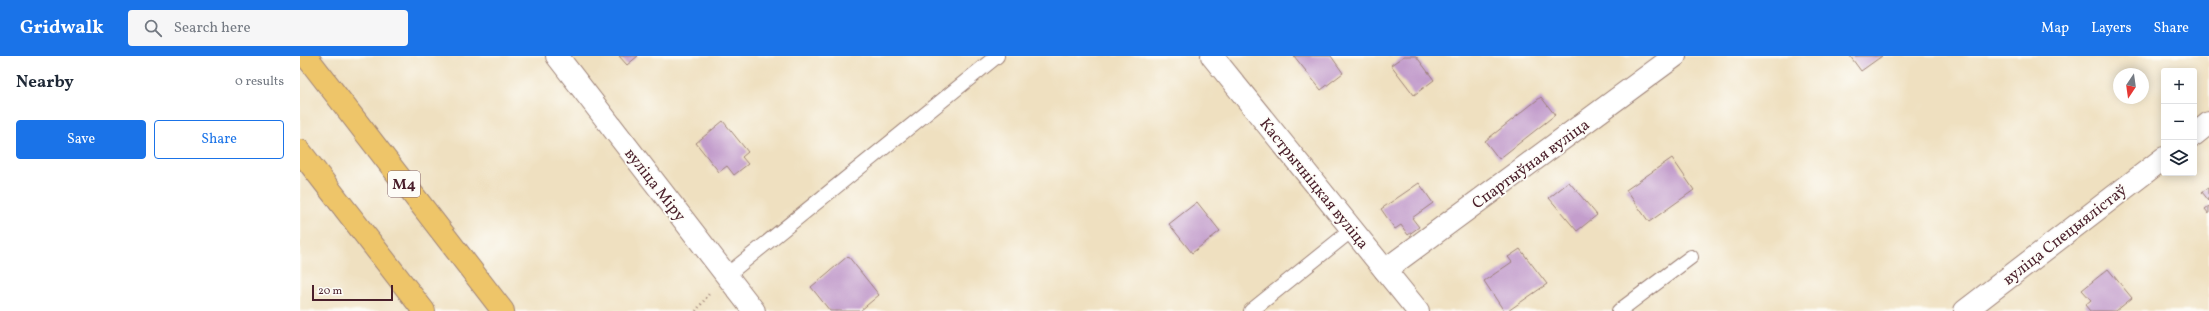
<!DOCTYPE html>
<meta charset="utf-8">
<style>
body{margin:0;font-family:Vollkorn,serif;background:#f6f6f7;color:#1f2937}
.controls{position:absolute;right:12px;top:12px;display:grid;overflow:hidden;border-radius:4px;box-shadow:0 2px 10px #0003}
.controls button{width:36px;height:36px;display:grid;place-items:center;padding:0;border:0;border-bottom:1px solid #e0e1e3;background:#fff;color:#1f2937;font:20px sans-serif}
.compass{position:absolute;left:1813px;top:12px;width:36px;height:36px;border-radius:50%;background:#fff;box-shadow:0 2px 10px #0003;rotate:193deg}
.scale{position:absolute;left:12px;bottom:10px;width:81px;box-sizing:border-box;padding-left:4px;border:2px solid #4a1f2b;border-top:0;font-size:11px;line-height:14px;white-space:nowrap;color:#4a1f2b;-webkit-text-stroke:3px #fdfcf7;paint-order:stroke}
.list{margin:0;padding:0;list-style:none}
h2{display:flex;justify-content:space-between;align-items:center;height:52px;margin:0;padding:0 16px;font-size:17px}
h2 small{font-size:13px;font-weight:400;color:#747a83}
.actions{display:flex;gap:8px;padding:12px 16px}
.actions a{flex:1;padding:9px 0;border:1px solid #1a73e8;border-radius:4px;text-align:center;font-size:14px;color:#1a73e8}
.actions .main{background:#1a73e8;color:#fff}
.icon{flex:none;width:22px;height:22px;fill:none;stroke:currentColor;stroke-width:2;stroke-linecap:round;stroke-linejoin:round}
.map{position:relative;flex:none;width:1909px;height:255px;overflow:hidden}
header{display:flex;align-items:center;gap:24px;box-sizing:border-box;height:56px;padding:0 20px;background:#1a73e8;color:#fff}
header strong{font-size:19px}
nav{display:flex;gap:22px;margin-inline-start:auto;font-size:14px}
.search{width:280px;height:36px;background:#f6f6f7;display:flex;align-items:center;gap:10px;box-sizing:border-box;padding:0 14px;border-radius:4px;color:#747a83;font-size:15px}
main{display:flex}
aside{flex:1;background:#fff}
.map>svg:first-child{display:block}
.building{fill:#c39dcc}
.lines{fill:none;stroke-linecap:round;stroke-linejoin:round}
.lane-casing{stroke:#9c8076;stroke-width:16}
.street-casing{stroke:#9c8076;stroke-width:24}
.highway-casing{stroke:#9c8076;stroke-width:24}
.path{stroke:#9c8076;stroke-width:2.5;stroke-dasharray:1 3;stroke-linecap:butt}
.lane{stroke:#fff;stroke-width:14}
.street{stroke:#fff;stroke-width:22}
.highway{stroke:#eec569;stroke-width:22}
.labels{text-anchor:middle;stroke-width:3.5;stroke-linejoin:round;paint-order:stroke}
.shield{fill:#fdfcf7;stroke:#806168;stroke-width:1}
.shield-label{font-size:15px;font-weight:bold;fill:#4a1f2b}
.street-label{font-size:16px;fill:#4a1f2b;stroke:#fdfcf7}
</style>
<header>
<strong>Gridwalk</strong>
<div class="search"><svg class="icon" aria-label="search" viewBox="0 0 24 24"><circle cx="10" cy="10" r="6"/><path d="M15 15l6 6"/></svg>Search here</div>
<nav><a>Map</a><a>Layers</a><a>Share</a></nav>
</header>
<main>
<aside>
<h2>Nearby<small>0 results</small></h2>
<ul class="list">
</ul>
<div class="actions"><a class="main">Save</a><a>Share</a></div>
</aside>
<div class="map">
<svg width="1909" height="255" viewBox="0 0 1909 255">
<rect width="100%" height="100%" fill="#fdfcf7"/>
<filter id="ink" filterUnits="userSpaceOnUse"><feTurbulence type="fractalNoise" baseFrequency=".025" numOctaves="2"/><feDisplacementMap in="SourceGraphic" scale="8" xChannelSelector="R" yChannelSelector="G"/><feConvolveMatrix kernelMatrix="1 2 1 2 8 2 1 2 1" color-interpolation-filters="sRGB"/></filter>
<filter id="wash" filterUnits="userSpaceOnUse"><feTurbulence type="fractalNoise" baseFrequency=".012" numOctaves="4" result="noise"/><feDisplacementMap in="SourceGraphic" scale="16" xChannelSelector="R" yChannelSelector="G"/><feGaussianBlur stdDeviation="0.9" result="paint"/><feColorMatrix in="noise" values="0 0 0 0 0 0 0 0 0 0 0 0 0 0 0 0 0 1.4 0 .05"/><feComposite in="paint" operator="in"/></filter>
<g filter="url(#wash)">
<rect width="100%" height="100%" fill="#efe0c0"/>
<g id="blocks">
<g class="building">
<path d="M319 0H338L327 9Z"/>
<path d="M994 0H1031L1043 17 1021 34Z"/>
<path d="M1104 0H1116L1134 24 1114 39 1091 9Z"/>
<path d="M1550 0H1582L1561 15Z"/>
<path d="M1241 41 1255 59 1199 103 1185 85Z"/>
<path d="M423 65 448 96 442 101 448 108 434 119 427 110 419 116 396 87Z"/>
<path d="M1372 102 1394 134 1349 166 1326 134Z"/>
<path d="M1269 126 1297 159 1277 175 1249 142Z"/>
<path d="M1119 127 1133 147 1112 162 1119 171 1108 179 1101 169 1095 173 1081 153Z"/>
<path d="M1909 131V145L1902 136Z"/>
<path d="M897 146 920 175 892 197 869 168Z"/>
<path d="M1909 150V158L1905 153Z"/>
<path d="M1220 193 1247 228 1208 255H1204L1184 225 1212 206 1208 201Z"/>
<path d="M548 200 579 239 560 255H530L511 231Z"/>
<path d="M1808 213 1832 242 1816 255H1790L1785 249 1791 244 1782 234Z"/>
</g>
</g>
</g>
<g filter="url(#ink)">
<use href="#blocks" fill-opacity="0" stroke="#9c8076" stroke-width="1"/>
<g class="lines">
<g class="lane-casing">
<g id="lane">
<path d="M427 219 697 0"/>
<path d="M951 255 1053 173"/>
<path d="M1319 255 1391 201"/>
</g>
</g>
<g class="street-casing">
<g id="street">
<path d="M257 0 454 255"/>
<path d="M912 0 1118 255"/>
<path d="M1894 79 1909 67"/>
<path d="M1085 214 1375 0"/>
<path d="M1665 255 1864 102"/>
</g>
</g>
<g class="highway-casing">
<g id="highway">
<path d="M6 0 203 255"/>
<path d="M0 95 124 255"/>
</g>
</g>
<path class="path" d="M396 255 409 238"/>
<use href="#lane" class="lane"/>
<use href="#street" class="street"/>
<use href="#highway" class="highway"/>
</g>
</g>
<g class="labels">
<rect class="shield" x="88" y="115" width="32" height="26" rx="3"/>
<g class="shield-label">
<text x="104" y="133">М4</text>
</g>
<g class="street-label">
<text transform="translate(1230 107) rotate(-36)" y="6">Спартыўная вуліца</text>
<text transform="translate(1015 127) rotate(51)" y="6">Кастрычніцкая вуліца</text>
<text transform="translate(356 128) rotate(52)" y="6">вуліца Міру</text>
<text transform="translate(1764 178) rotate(-38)" y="6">вуліца Спецыялістаў</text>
</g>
</g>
</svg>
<div class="controls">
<button>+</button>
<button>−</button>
<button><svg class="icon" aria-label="layers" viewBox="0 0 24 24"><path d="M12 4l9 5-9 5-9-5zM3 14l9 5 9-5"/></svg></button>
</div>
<svg class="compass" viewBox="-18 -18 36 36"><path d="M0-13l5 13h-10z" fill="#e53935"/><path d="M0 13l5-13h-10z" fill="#747a83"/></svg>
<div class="scale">20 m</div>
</div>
</main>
